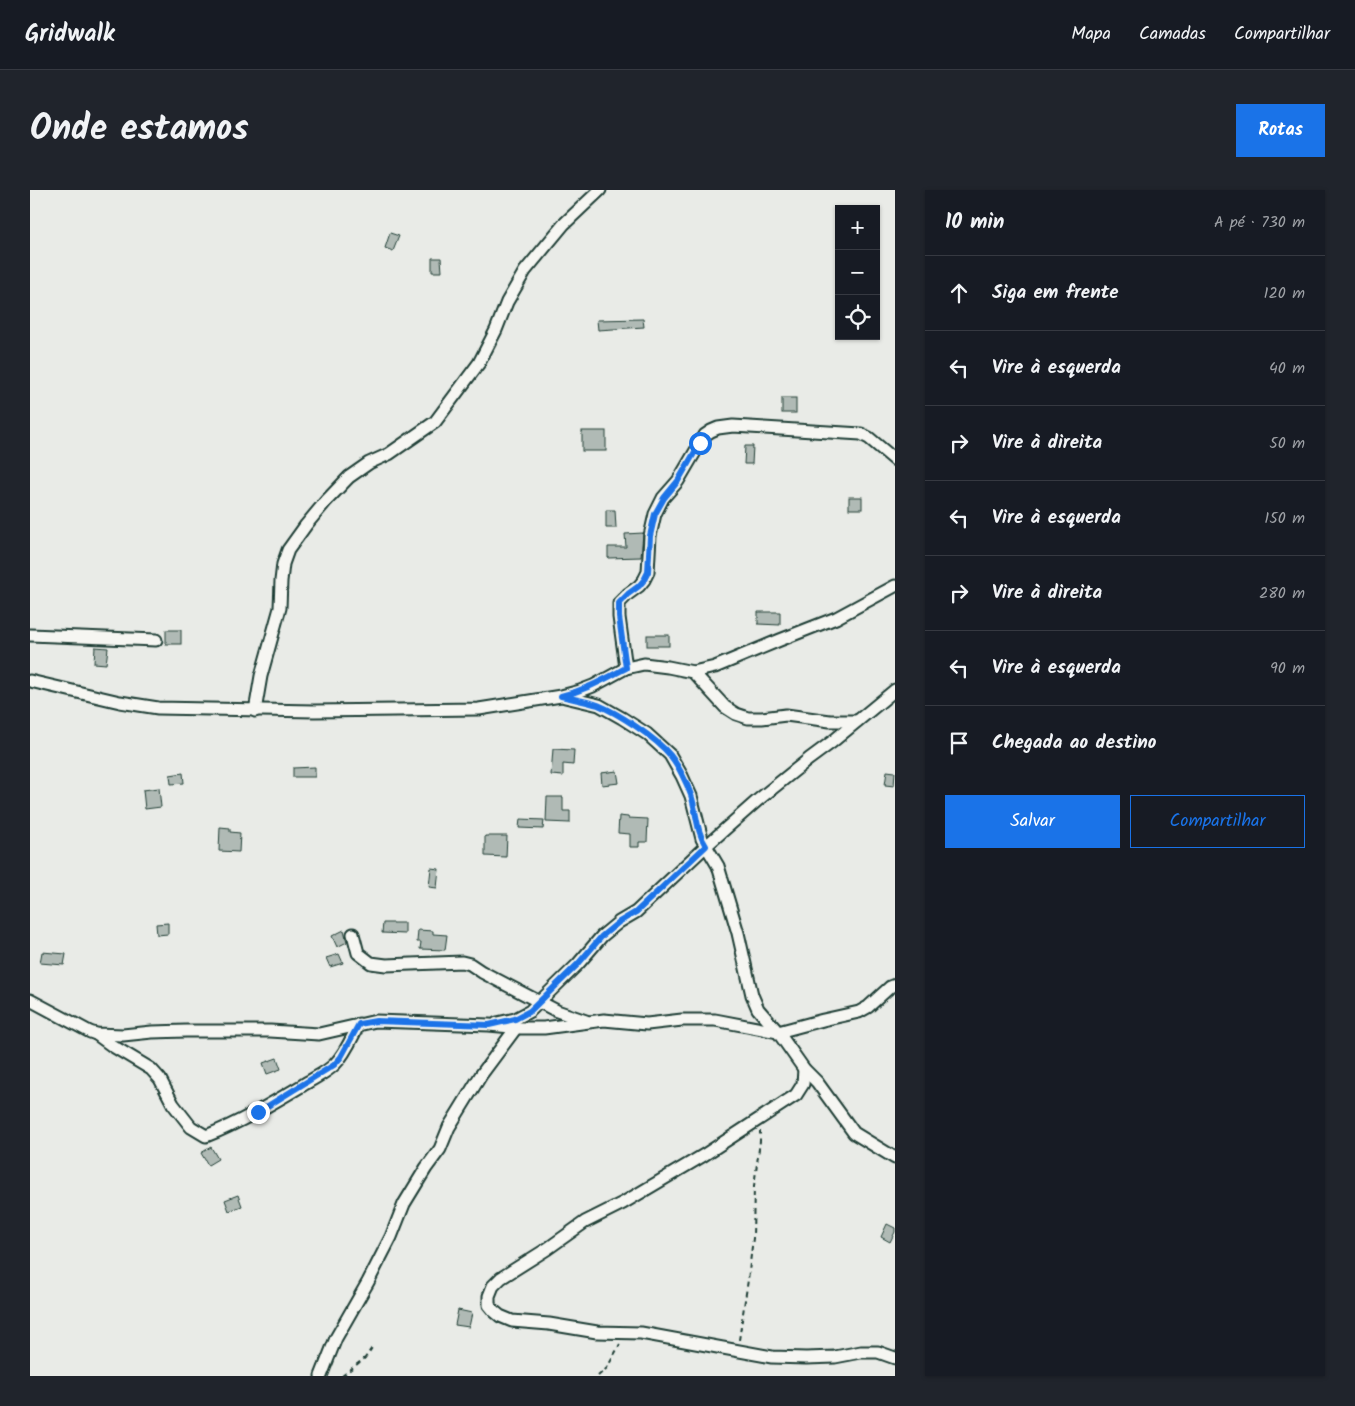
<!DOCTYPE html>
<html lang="pt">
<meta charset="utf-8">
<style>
body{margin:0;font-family:Kalam,sans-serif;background:#20242c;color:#f1f3f6}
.controls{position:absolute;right:15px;top:15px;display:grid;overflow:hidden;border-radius:0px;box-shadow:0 1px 4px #0004}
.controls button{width:45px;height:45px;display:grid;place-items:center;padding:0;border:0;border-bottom:1px solid #363941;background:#171b24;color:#f1f3f6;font:25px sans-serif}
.stop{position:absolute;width:15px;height:15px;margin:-11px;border:4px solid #1a73e8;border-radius:50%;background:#fff}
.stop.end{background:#1a73e8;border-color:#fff;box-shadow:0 1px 5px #0008}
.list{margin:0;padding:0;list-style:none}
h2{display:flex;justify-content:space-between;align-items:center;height:65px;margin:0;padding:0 20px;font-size:21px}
h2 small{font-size:16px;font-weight:400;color:#9ea1a6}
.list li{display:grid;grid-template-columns:32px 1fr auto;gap:15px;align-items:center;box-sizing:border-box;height:75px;padding:0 20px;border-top:1px solid #363941}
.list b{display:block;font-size:19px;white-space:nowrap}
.list em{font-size:16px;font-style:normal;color:#9ea1a6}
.actions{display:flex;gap:10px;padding:15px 20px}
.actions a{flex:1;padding:11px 0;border:1px solid #1a73e8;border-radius:0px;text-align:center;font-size:18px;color:#1a73e8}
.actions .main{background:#1a73e8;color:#fff}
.icon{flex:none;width:28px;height:28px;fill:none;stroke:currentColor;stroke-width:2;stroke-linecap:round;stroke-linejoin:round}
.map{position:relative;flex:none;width:865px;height:1186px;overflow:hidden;border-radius:0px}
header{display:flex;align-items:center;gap:30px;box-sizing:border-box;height:70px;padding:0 25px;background:#171b24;border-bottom:1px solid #363941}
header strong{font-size:24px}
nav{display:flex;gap:28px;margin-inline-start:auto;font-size:18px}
.intro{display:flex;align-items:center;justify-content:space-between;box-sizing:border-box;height:120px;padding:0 30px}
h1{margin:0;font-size:35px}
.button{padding:12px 22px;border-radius:0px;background:#1a73e8;color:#fff;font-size:18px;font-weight:700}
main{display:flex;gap:30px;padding:0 30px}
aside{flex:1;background:#171b24;border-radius:0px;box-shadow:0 1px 4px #0004}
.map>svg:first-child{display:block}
.building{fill:#b0bab5;stroke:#1f3d34}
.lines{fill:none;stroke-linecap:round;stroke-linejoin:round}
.street-casing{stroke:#1f3d34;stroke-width:15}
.path{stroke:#1f3d34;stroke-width:2;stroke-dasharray:5 4;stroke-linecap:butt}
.street{stroke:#f6f6f2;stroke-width:11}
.route{stroke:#1a73e8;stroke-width:6}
</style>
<header>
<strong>Gridwalk</strong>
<nav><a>Mapa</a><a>Camadas</a><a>Compartilhar</a></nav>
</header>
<div class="intro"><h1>Onde estamos</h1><a class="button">Rotas</a></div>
<main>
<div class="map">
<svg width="865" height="1186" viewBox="0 0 865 1186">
<rect width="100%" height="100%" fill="#e9ebe7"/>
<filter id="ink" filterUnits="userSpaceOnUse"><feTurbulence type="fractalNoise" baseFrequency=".02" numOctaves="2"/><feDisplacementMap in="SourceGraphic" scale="10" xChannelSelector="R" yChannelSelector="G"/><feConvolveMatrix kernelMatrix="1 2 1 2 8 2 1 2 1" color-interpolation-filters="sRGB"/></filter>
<g filter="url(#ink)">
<g class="building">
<path d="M360 43 369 46 363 61 355 58Z"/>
<path d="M402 68H411L412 82H402Z"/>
<path d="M613 129 614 137 568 140 567 130Z"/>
<rect x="752" y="208" width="14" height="15"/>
<rect x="552" y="241" width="24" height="20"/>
<path d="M715 256H723L722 274H714Z"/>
<rect x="819" y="307" width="13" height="12"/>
<path d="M576 320H585L586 338H576Z"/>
<path d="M613 343 611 367 578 368V357H596L595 344Z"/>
<path d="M728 422H750V435L728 434Z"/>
<rect x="136" y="440" width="15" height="14"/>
<rect x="617" y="445" width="22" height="11"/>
<path d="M65 457 78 458 76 474 64 473Z"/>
<path d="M523 559 544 560 543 575 533 574V586L521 585Z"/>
<path d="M285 577V587H263V578Z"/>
<path d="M587 581 589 593 572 595 571 583Z"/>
<path d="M857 581 865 582 864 596 855 595Z"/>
<path d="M153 583 154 593 141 594 140 585Z"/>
<path d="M129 598 131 617 115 619 113 600Z"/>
<path d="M517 607H533V621H540V633L516 632Z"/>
<path d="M589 626 598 627V628L618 629 617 652H609V657H600V644L588 643Z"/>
<path d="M490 629 514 630 513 639 489 638Z"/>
<path d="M190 637 200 638V642L210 643 209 662 189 661Z"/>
<path d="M455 646H477L476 667 455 666Z"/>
<path d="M401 678 409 679 407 698 399 697Z"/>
<path d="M138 733V744L127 745 126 734Z"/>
<path d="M353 733H375V744L352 743Z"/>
<path d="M314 740 317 752 307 757 302 746Z"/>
<path d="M388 740 403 741V744L417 745 415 760 390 759 391 752H387Z"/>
<path d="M12 762 36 764 34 775 10 773Z"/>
<path d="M309 764 313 773 300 777 296 768Z"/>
<path d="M247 868 251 879 237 884 233 873Z"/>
<path d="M181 957 188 969 178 975 171 963Z"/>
<path d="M208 1005 212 1016 199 1021 195 1010Z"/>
<path d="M857 1034 865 1038V1042L860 1052 851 1047Z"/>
<path d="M428 1120 442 1123 439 1137 425 1135Z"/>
</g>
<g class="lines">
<g class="street-casing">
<g id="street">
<path d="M0 445 126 450"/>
<path d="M596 478 589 427V413L598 404 609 396 614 390 618 382 620 346 625 324 633 308 648 291 675 245 681 241 688 238 703 236 831 244 839 248 865 270"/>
<path d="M663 482 695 517 706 524 718 528H732L756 525 800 531H827"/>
<path d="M0 491 90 512 128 518 284 521 449 519 531 506 550 501 563 496 596 478 614 474 638 477 663 482 685 477 750 450 806 428 865 396"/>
<path d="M535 507 569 515 592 528 617 544 640 565 652 586 661 606 672 649 688 676 708 743 722 805 728 819 748 842 774 879 787 892 824 943 865 968"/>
<path d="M225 521 231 486 250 418 251 391 253 374 258 360 276 335 296 311 319 287 339 273 359 264 405 232 449 173 466 140 477 112 495 81 534 34 570 0"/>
<path d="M323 744 328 763 341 773 356 775 432 772 440 774 452 782 527 821 556 831"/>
<path d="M0 810 60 842 66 844 93 845 122 842 156 841H240L289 844 346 831 459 835 491 838H514L574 830 617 834 652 830H685L748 842 793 830 829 822 838 817 860 797 865 795"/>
<path d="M467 833 485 829 500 821 548 774 572 746 589 732 606 722 676 656 728 610 779 569 802 552 865 500"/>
<path d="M66 844 81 855 121 879 130 889 143 914 161 937 176 946C211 932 241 914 273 895 284 888 296 883 305 874 316 863 322 847 329 834"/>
<path d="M774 879 773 894 766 905 674 965 593 1013 555 1032 517 1059 471 1088 463 1096 459 1106V1115L464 1121 470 1126 482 1131 519 1134 567 1142 611 1143 742 1167 776 1168 805 1167 831 1162H848L865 1168"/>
<path d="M291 1186 306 1148 338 1092 361 1047 374 1014 396 978 410 959 419 937 451 885 486 838"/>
</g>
</g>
<g class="path">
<path d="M709 1150 718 1090 723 1048 724 996 730 951V941"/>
<path d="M312 1186 335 1168 344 1155"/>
<path d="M568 1186 577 1178 590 1154"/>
</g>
<use href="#street" class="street"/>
</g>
</g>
<g class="lines" filter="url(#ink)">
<path class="route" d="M228 922 304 875 311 867 329 834 346 831 459 835 485 829 500 821 548 774 572 746 589 732 606 722 676 656C666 641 667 622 661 605 657 593 648 575 640 565 626 548 588 523 568 515 556 511 543 509 531 506 556 500 573 490 596 478L589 427V413L598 404 609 396 614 390 618 382 620 346 625 324 634 308 648 291 670 253"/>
</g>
</svg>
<div class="controls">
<button>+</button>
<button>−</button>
<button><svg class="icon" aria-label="locate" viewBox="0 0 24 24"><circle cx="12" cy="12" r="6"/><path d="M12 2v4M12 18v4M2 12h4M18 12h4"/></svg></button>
</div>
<div class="stop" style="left:670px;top:253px"></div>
<div class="stop end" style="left:228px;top:922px"></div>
</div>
<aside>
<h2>10 min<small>A pé · 730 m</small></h2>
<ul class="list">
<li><svg class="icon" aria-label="ahead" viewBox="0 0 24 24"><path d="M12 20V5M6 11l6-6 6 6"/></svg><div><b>Siga em frente</b></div><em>120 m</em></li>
<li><svg class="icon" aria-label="left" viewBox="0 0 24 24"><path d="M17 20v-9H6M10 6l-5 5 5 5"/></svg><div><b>Vire à esquerda</b></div><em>40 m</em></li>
<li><svg class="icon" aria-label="right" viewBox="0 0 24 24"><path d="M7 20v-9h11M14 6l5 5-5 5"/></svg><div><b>Vire à direita</b></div><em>50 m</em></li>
<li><svg class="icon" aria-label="left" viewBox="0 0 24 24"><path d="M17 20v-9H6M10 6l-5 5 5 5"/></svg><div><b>Vire à esquerda</b></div><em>150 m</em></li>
<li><svg class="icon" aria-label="right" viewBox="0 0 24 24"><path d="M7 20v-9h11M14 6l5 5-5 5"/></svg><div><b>Vire à direita</b></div><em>280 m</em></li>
<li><svg class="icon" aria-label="left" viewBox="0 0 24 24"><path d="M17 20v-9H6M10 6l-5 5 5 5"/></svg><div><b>Vire à esquerda</b></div><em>90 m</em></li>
<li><svg class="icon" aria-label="arrive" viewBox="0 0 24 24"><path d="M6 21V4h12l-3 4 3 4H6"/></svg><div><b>Chegada ao destino</b></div></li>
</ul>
<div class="actions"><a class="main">Salvar</a><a>Compartilhar</a></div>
</aside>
</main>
